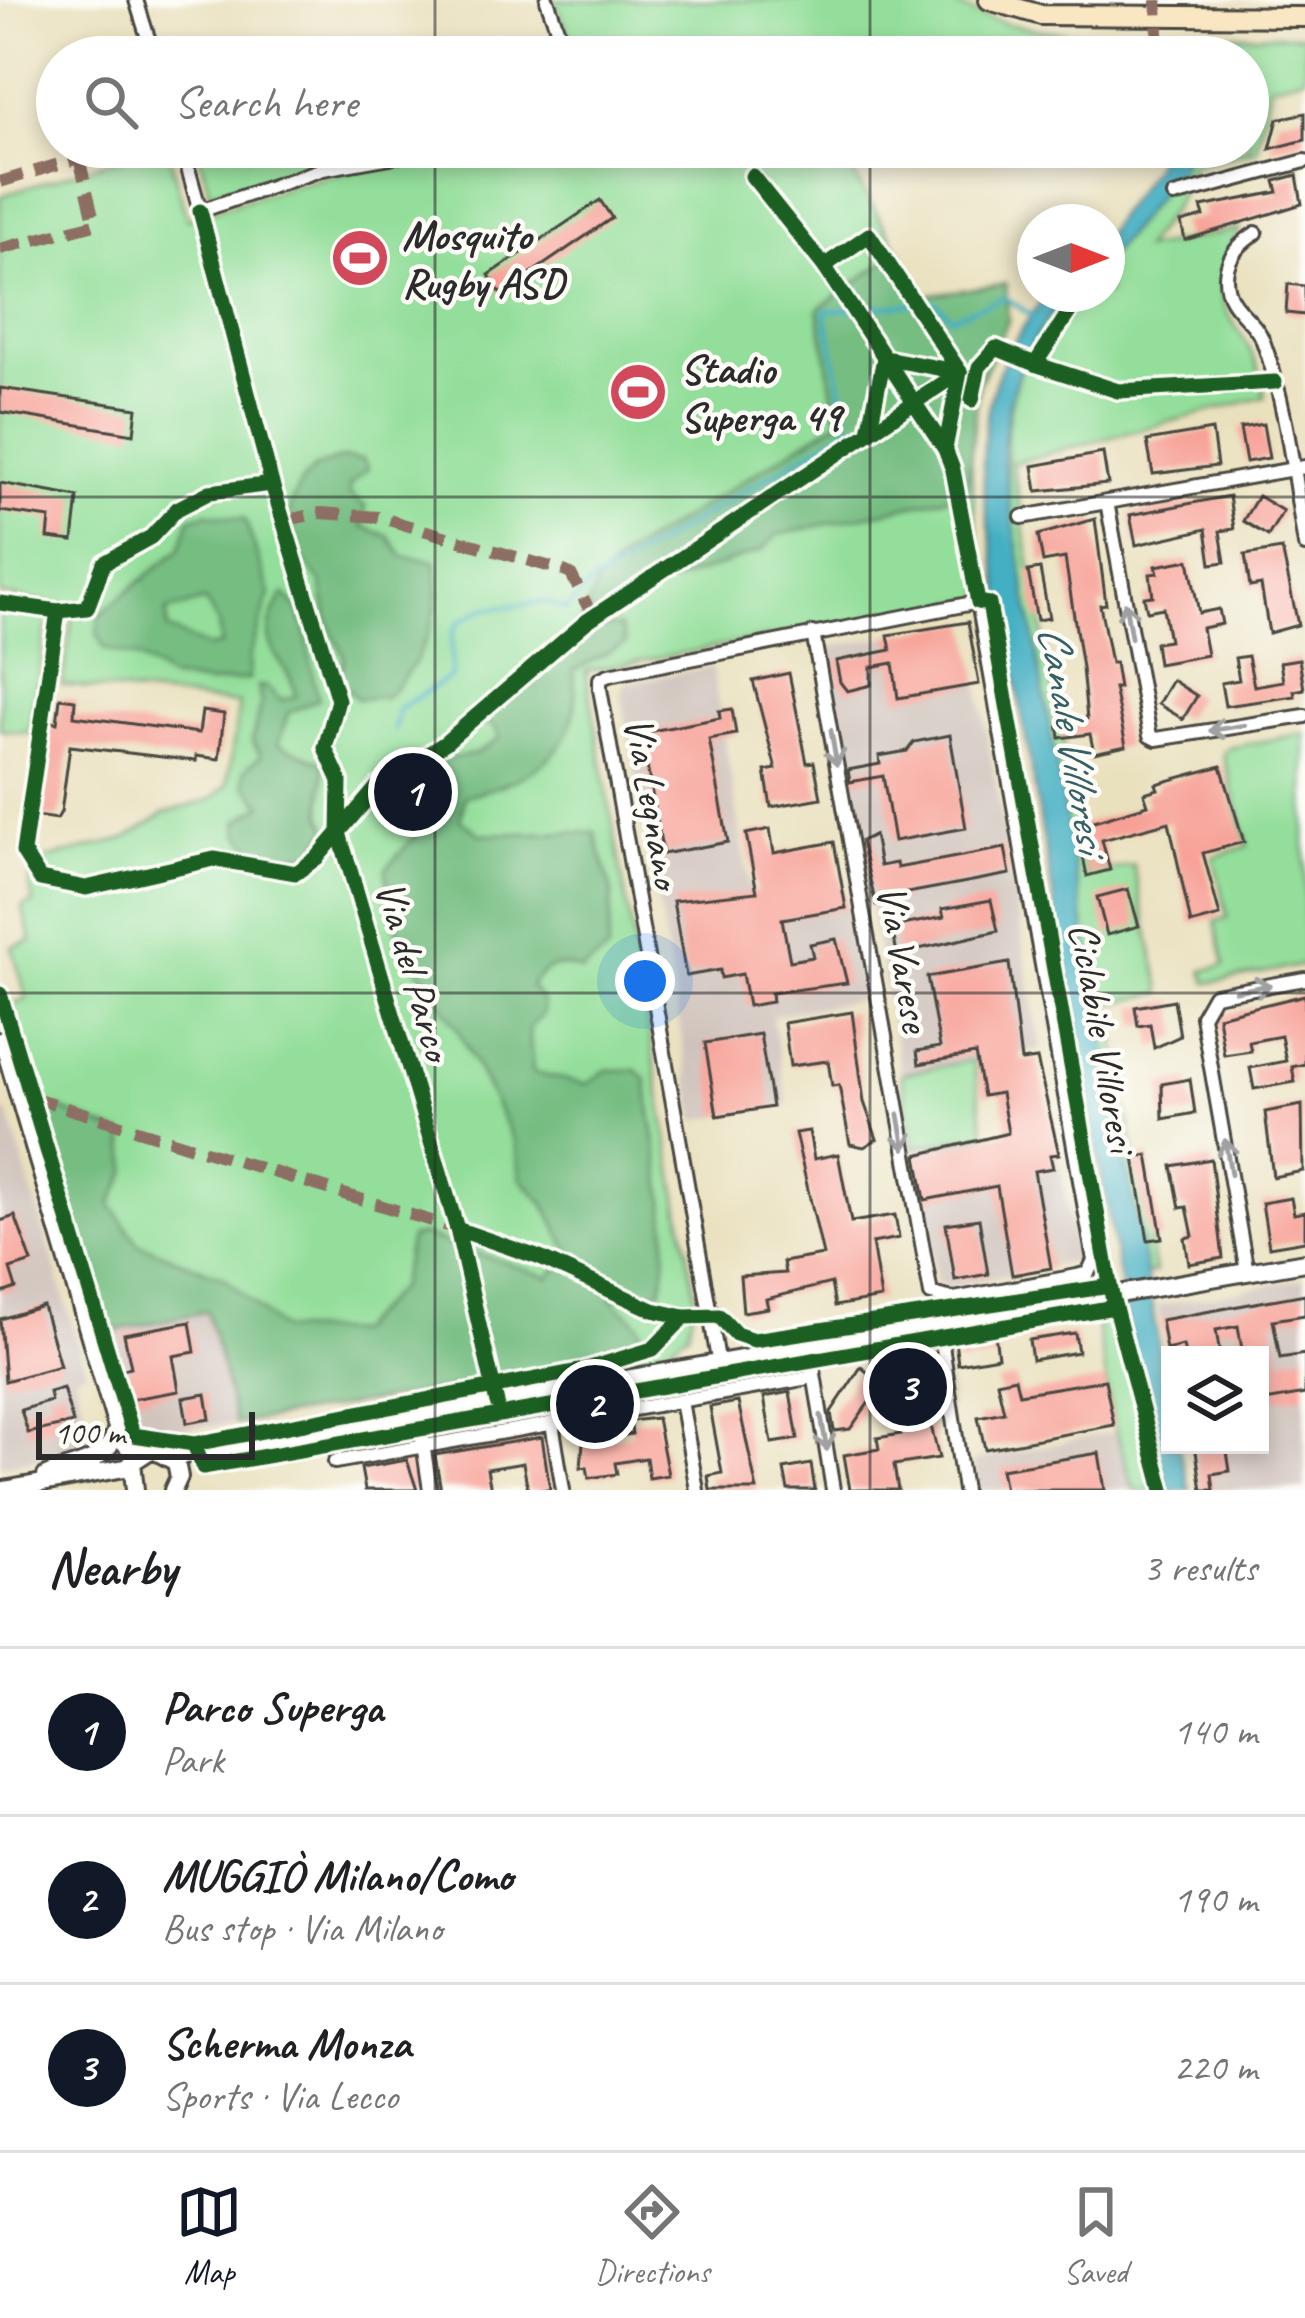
<!DOCTYPE html>
<meta charset="utf-8">
<style>
body{margin:0;font-family:Caveat,sans-serif;background:#f6f6f6;color:#202124}
.controls{position:absolute;right:36px;bottom:36px;display:grid;overflow:hidden;border-radius:0px;box-shadow:0 6px 18px #0003}
.controls button{width:108px;height:108px;display:grid;place-items:center;padding:0;border:0;border-bottom:3px solid #e0e0e0;background:#fff;color:#202124;font:60px sans-serif}
.compass{position:absolute;left:1017px;top:204px;width:108px;height:108px;border-radius:50%;background:#fff;box-shadow:0 6px 18px #0003;rotate:90deg}
.scale{position:absolute;left:36px;bottom:30px;width:219px;box-sizing:border-box;padding-left:12px;border:6px solid #2b2b2b;border-top:0;font-size:33px;line-height:42px;white-space:nowrap;color:#2b2b2b;-webkit-text-stroke:9px #fdfcf7;paint-order:stroke}
.you{position:absolute;left:645px;top:981px;width:42px;height:42px;margin:-30px;border:9px solid #fff;border-radius:50%;background:#1a73e8;box-shadow:0 0 0 18px #1a73e833}
.badge{display:grid;place-items:center;width:78px;height:78px;border-radius:50%;background:#111827;color:#fff;font-size:39px;font-weight:700}
.pin{position:absolute;translate:-50% -50%;border:6px solid #fff;box-shadow:0 3px 12px #0006}
.list{margin:0;padding:0;list-style:none}
h2{display:flex;justify-content:space-between;align-items:center;height:156px;margin:0;padding:0 48px;font-size:51px}
h2 small{font-size:39px;font-weight:400;color:#757577}
.list li{display:grid;grid-template-columns:78px 1fr auto;gap:36px;align-items:center;box-sizing:border-box;height:168px;padding:0 48px;border-top:3px solid #e0e0e0}
.list b{display:block;font-size:45px;white-space:nowrap}
.list p{margin:0;font-size:39px;white-space:nowrap;color:#757577}
.list em{font-size:39px;font-style:normal;color:#757577}
.icon{flex:none;width:66px;height:66px;fill:none;stroke:currentColor;stroke-width:2;stroke-linecap:round;stroke-linejoin:round}
.map{position:relative;flex:none;width:1305px;height:1490px;overflow:hidden}
.search{position:absolute;background:#fff;box-shadow:0 6px 18px #0003;left:36px;right:36px;top:36px;height:132px;display:flex;align-items:center;gap:30px;box-sizing:border-box;padding:0 42px;border-radius:66px;color:#757577;font-size:45px}
.sheet{height:660px;background:#fff}
nav{display:flex;justify-content:space-around;align-items:center;box-sizing:border-box;height:168px;border-top:3px solid #e0e0e0;background:#fff;font-size:33px;color:#757577}
nav a{display:grid;justify-items:center;gap:6px}
nav .on{color:#111827}
.map>svg:first-child{display:block}
.industrial{fill:#cec1ba}
.green{fill:#93de9a;stroke:#5f8462;stroke-width:3}
.forest{fill:#76bd82;stroke:#507456;stroke-width:3;fill-rule:evenodd}
.water{fill:#43afc2;stroke:#376d76;stroke-width:3}
.lines{fill:none;stroke-linecap:round;stroke-linejoin:round}
.stream{stroke:#43afc2;stroke-width:4.5}
.building{fill:#f7a096}
.minor-casing{stroke:#484641;stroke-width:18}
.tertiary-casing{stroke:#484641;stroke-width:22}
.secondary-casing{stroke:#484641;stroke-width:24}
.minor{stroke:#fff;stroke-width:12}
.tertiary{stroke:#fff;stroke-width:16}
.secondary{stroke:#f9e7c3;stroke-width:18}
.quiet{stroke:#8d6e63;stroke-width:12;stroke-dasharray:24 12;stroke-linecap:butt}
.cycleway-casing{stroke:#fdfcf7;stroke-width:22}
.cycleway{stroke:#1b5e20;stroke-width:15}
.oneway{stroke:#a0a0a0}
.grid{fill:none;stroke:#2b2b2b;stroke-width:3;stroke-opacity:0.55}
.labels{text-anchor:middle;stroke-width:9;stroke-linejoin:round;paint-order:stroke}
.poi-label{font-size:42px;font-weight:bold;fill:#2b2b2b;stroke:#fdfcf7;text-anchor:start}
.street-label{font-size:42px;fill:#2b2b2b;stroke:#fdfcf7}
.water-label{font-size:45px;font-style:italic;fill:#356067;stroke:#fdfcf7}
</style>
<div class="map">
<svg width="1305" height="1490" viewBox="0 0 1305 1490">
<rect width="100%" height="100%" fill="#fdfcf7"/>
<filter id="ink" filterUnits="userSpaceOnUse"><feTurbulence type="fractalNoise" baseFrequency=".00833" numOctaves="2"/><feDisplacementMap in="SourceGraphic" scale="24" xChannelSelector="R" yChannelSelector="G"/><feConvolveMatrix kernelMatrix="1 2 1 2 8 2 1 2 1" color-interpolation-filters="sRGB"/></filter>
<filter id="wash" filterUnits="userSpaceOnUse"><feTurbulence type="fractalNoise" baseFrequency=".004" numOctaves="4" result="noise"/><feDisplacementMap in="SourceGraphic" scale="48" xChannelSelector="R" yChannelSelector="G"/><feGaussianBlur stdDeviation="2.7" result="paint"/><feColorMatrix in="noise" values="0 0 0 0 0 0 0 0 0 0 0 0 0 0 0 0 0 1.4 0 .05"/><feComposite in="paint" operator="in"/></filter>
<g filter="url(#wash)">
<rect width="100%" height="100%" fill="#e9e0bd"/>
<g class="industrial">
<path d="M968 622 1041 1049 901 1074 826 657 833 646Z"/>
<path d="M712 667 751 893 841 877 866 999 772 1016 788 1105 696 1120 621 690 626 683Z"/>
<path d="M8 1112 86 1370 75 1375 93 1446 0 1466V1113Z"/>
<path d="M1054 1125 1076 1261 945 1288 937 1282 914 1147Z"/>
<path d="M1305 1278V1490H1199L1190 1445H1260V1355L1170 1358 1157 1306Z"/>
<path d="M207 1311 236 1424 135 1431 108 1332Z"/>
<path d="M1117 1431 1134 1490H978L973 1461Z"/>
</g>
<g class="green">
<path d="M555 0H945C1017 39 1089 34 1169 33V57H579Z"/>
<path d="M1203 35H1305V76L1270 85 1256 150 1193 164 1175 205 1143 249 1240 229C1189 317 1255 317 1265 397L1012 463 1087 875 1133 865 1162 993 1109 1004 1155 1272 1146 1274 1020 572C1003 470 988 374 1070 294H1107V259L1181 167 1188 147H1248V57H1204Z"/>
<path d="M154 147H167L187 219C273 190 362 164 453 152 578 136 710 147 837 147L926 295 1006 284 1008 321 979 383 969 450 984 598 586 671 695 1295 688 1332 660 1354 236 1424 207 1311 108 1332 11 1016 12 1005 27 999 12 947 32 941 22 907 34 903 29 887 34 862 125 839 165 813 212 799 227 785 239 704 62 685 74 607 0 595V196Z"/>
<path d="M197 147H363L365 153 210 194Z"/>
<path d="M0 610 48 617 29 733 0 730Z"/>
<path d="M1305 733V965L1207 983 1203 971 1225 965 1215 922 1228 917 1213 857 1248 846 1223 754 1228 748Z"/>
<path d="M973 1060 985 1134 914 1147 901 1074Z"/>
<path d="M1125 1310 1168 1490H1134L1114 1425 1095 1314Z"/>
</g>
<g class="forest">
<path d="M900 251 926 295 1006 284 1008 321 979 383 966 493 777 535 761 551 665 585 608 623 586 608 600 579 625 555 838 421 818 309Z"/>
<path d="M344 458 363 460 368 469 349 486 351 496 366 507 362 526 388 536 404 557 434 560C447 608 421 665 385 697L357 699 340 681 344 656 329 626 321 582 301 558 289 523 290 505 301 482 316 467Z"/>
<path d="M207 513 245 519 270 594 250 655 249 679 209 684 168 678 140 659 104 649 97 633 100 614 180 549 190 519ZM205 601 218 623 221 645 210 648 167 629V611Z"/>
<path d="M284 594C316 623 304 660 319 699L288 713 278 744 324 763 322 816 329 828 312 852 263 860 239 833 238 821 263 805 244 784 245 769 261 756 252 741 261 704 258 686 267 687 281 700 296 696C290 657 247 651 284 594Z"/>
<path d="M591 627H620L626 643 573 671C588 750 532 780 465 796L460 820 480 834 595 832 612 893 608 951 582 971C558 962 546 965 530 986L542 1001 543 1014 529 1028 533 1073 587 1084 606 1070H636L646 1079C654 1148 676 1221 661 1290L611 1298 639 1324 645 1340 640 1357 236 1424 207 1311 108 1332 40 1108H58L124 1135 128 1170 111 1205 139 1244 225 1278 282 1330 355 1332 399 1287 410 1238 422 1235 549 1277 571 1254 544 1203 521 1179 515 1143 458 1030 404 947 390 908 386 870C398 852 422 835 425 812 427 795 420 783 425 763L475 754 500 738 494 726 482 721Z"/>
</g>
<g class="water">
<path d="M1161 147H1188L1181 167 1107 259V230L1153 168Z"/>
<path d="M1047 294H1070C1023 340 1004 396 1003 461L1170 1410V1445H1178L1190 1490H1168L1131 1346 985 502C977 414 993 362 1047 294Z"/>
</g>
<g class="lines">
<path class="stream" d="M394 730 399 708 451 677 452 635 458 623 483 609 545 602 567 610 591 584 849 428 825 311 936 302 951 317 1005 297 1035 318"/>
</g>
<g id="blocks">
<g class="building">
<path d="M1305 113V140L1270 149 1278 119Z"/>
<path d="M1297 175 1302 204 1185 240 1181 222 1204 216 1201 207 1278 192 1275 181Z"/>
<path d="M600 200 612 218 501 294 489 275Z"/>
<path d="M1288 284 1305 286V315L1286 313Z"/>
<path d="M999 342 1033 356 1027 368 993 354Z"/>
<path d="M0 388 137 408 134 434 0 412Z"/>
<path d="M1263 424 1269 458 1246 462 1240 428Z"/>
<path d="M1212 430 1217 466 1153 474 1147 441Z"/>
<path d="M1103 453 1108 484 1037 491 1033 466Z"/>
<path d="M0 483 78 497 73 541 48 538 50 518 0 511Z"/>
<path d="M1229 496 1234 529 1220 531 1225 562 1211 564 1206 529 1136 545 1130 515Z"/>
<path d="M1258 496 1283 511 1268 536 1243 521Z"/>
<path d="M1095 519 1106 604 1100 605 1111 663H1115L1119 688H1114L1126 746 1094 753 1090 734 1060 738 1058 723 1087 719 1082 668 1065 558 1043 562 1038 535Z"/>
<path d="M1282 549 1298 625 1269 633 1261 585 1250 587 1245 555Z"/>
<path d="M1189 560 1199 613 1219 609 1222 624 1202 628 1207 655 1158 664 1155 643 1169 641 1163 608 1147 611 1144 597 1153 596 1150 574 1158 573 1156 566Z"/>
<path d="M1040 569 1049 618 1037 620 1028 571Z"/>
<path d="M968 622 979 684 898 698 893 663 871 667V685L847 691 840 682 836 661 891 650 888 635Z"/>
<path d="M1248 656 1254 686 1283 681 1280 662 1299 659 1304 689 1294 691 1295 696 1225 706 1221 683 1239 680 1235 658Z"/>
<path d="M789 673 807 763 814 762 821 798 771 807 765 771 776 769 753 681Z"/>
<path d="M1172 680 1197 696 1183 719 1158 704Z"/>
<path d="M60 698 75 700 74 716 199 733 202 711 224 714 219 759 196 756V761L70 746 61 812 57 819 35 816 47 722 57 723Z"/>
<path d="M732 709 736 734 709 739 728 842 663 854 641 733 720 718 719 711Z"/>
<path d="M950 735 966 828 894 841 883 776 850 782 848 770 880 764 879 756 907 751 914 742Z"/>
<path d="M1221 766 1244 842 1203 853 1220 916 1191 924 1169 822 1102 840 1110 870 1087 876 1077 826 1148 805 1144 793 1158 789 1156 784Z"/>
<path d="M770 829 774 853 834 842 846 908 782 919 790 961 813 957 810 944 836 939 847 983 771 993 772 1002 748 1006 742 974 721 978 720 970 686 976 673 901 757 892 746 834Z"/>
<path d="M874 835 880 866 896 863 897 868 1005 848 1010 874 902 894 903 900 876 905 861 841Z"/>
<path d="M1128 889 1139 926 1107 935 1097 897Z"/>
<path d="M991 900 998 931 897 954 892 927 944 917 942 909Z"/>
<path d="M1009 963 1021 1061 1037 1059 1059 1154 1050 1155 1053 1168 1034 1171 1051 1268 1012 1275 997 1186 925 1200 917 1155 1008 1133 1001 1093 983 1096 975 1054 919 1064 917 1051 940 1047 927 977Z"/>
<path d="M1305 995V1064L1292 1067 1295 1082 1254 1089 1250 1068 1286 1061 1281 1036 1249 1042 1251 1051 1224 1055 1218 1016Z"/>
<path d="M1174 1000 1180 1036 1154 1048 1150 1024 1138 1026 1135 1007Z"/>
<path d="M852 1012 864 1102 877 1139 864 1147 850 1144 839 1085 832 1086 828 1061 790 1066 784 1023Z"/>
<path d="M760 1034 772 1107 717 1116 705 1043Z"/>
<path d="M1190 1079 1195 1113 1163 1119 1162 1084Z"/>
<path d="M1302 1105 1303 1171 1273 1177 1265 1112Z"/>
<path d="M809 1131 814 1159 838 1154 851 1222 895 1215 899 1238 872 1243 881 1298 835 1306 831 1283 766 1299 768 1308 743 1312 740 1276 785 1273 783 1262 823 1255 795 1133Z"/>
<path d="M1148 1155 1162 1238 1148 1240 1134 1158Z"/>
<path d="M1211 1159 1223 1258 1189 1264 1185 1238 1193 1236 1187 1207 1180 1208 1172 1166Z"/>
<path d="M1291 1198 1294 1214 1305 1212V1241L1269 1247 1262 1203Z"/>
<path d="M15 1216 32 1262 10 1269 16 1288 0 1294V1221Z"/>
<path d="M979 1219 988 1274 955 1280 946 1224Z"/>
<path d="M1305 1294V1315L1273 1320 1280 1358 1305 1354V1394L1260 1402V1355H1243L1238 1326 1216 1330 1220 1355H1185L1183 1346 1166 1350 1161 1320Z"/>
<path d="M43 1306 60 1366 5 1381 0 1319Z"/>
<path d="M190 1322 195 1352 173 1356 179 1391 127 1400 121 1370 131 1367 124 1334Z"/>
<path d="M1075 1333 1078 1352 1032 1360 1029 1340Z"/>
<path d="M995 1334 998 1357 958 1364 955 1341Z"/>
<path d="M888 1356 919 1377 939 1458 894 1465 898 1490H850L844 1455 879 1449 877 1438 901 1434Z"/>
<path d="M861 1367 882 1384 850 1429 834 1431 831 1412Z"/>
<path d="M1015 1378 1019 1394 1105 1380 1114 1425 985 1449 978 1417 1004 1412 997 1382Z"/>
<path d="M63 1388 73 1423 28 1433 21 1410 51 1401 49 1392Z"/>
<path d="M790 1392 798 1439 772 1443 764 1397Z"/>
<path d="M206 1394 210 1419 187 1423 183 1398Z"/>
<path d="M738 1402 757 1490H710L708 1476 722 1473 710 1407Z"/>
<path d="M657 1418 668 1475 649 1478 646 1458 615 1463 617 1474 589 1478 587 1467 581 1468 583 1442 632 1434 630 1421Z"/>
<path d="M542 1437 550 1490H528L523 1463 487 1469 491 1490H441L435 1455Z"/>
<path d="M1195 1445H1226L1230 1471 1212 1474 1214 1490H1202Z"/>
<path d="M1099 1453 1105 1490H1005L1001 1469Z"/>
<path d="M407 1460 417 1490H365L361 1468Z"/>
<path d="M811 1464 815 1490H788L784 1469Z"/>
</g>
</g>
</g>
<g filter="url(#ink)">
<use href="#blocks" fill-opacity="0" stroke="#484641" stroke-width="3"/>
<g class="lines">
<g class="minor-casing">
<g id="minor">
<path d="M136 0 154 57"/>
<path d="M547 0 567 57"/>
<path d="M182 147 200 211 323 169 447 147"/>
<path d="M1174 196 1305 161"/>
<path d="M1256 233C1240 243 1226 257 1226 278 1226 309 1254 317 1263 341 1287 405 1294 478 1305 545"/>
<path d="M1107 502 1150 736 1156 739 1305 716"/>
<path d="M1022 517 1305 467"/>
<path d="M0 1039 118 1438 135 1458"/>
<path d="M1247 1272 1202 1016 1214 995 1305 979"/>
<path d="M939 1326 964 1490"/>
<path d="M810 1349 833 1490"/>
<path d="M719 1365 600 689V679L609 675 978 602 1094 1260 1088 1273 1077 1276 954 1299 931 1294 813 633"/>
<path d="M681 1401 697 1490"/>
<path d="M419 1417 430 1490"/>
<path d="M552 1423 563 1490"/>
<path d="M120 1427 135 1446 146 1450"/>
<path d="M335 1462 814 1377"/>
</g>
</g>
<g class="tertiary-casing">
<g id="tertiary">
<path d="M173 1457 1305 1262"/>
<path d="M46 1476C74 1464 106 1464 116 1432"/>
<path d="M4 1490 130 1467"/>
<path d="M135 1490 132 1462 152 1449 176 1462 179 1477 173 1490"/>
</g>
</g>
<g class="secondary-casing">
<path id="secondary" d="M989 0 1041 15 1305 17"/>
</g>
<use href="#minor" class="minor"/>
<use href="#tertiary" class="tertiary"/>
<use href="#secondary" class="secondary"/>
<g class="quiet">
<path d="M1040 57 1152 44 1158 34 1157 0"/>
<path d="M817 148 818 147"/>
<path d="M0 182 115 147"/>
<path d="M0 249 95 224 79 158"/>
<path d="M283 521 320 513 378 517 561 570 571 574 593 617"/>
<path d="M31 1097 457 1229"/>
</g>
<g class="cycleway-casing">
<g id="cycleway">
<path d="M752 176 824 266 945 449 953 470 978 602 989 604 1112 1296 1163 1490"/>
<path d="M200 211 272 484 338 700 325 748 340 781 339 833 457 1229 497 1403"/>
<path d="M824 266 869 235 960 372 945 449"/>
<path d="M1035 364 1118 391 1275 382"/>
<path d="M972 400 979 367 996 348 1035 364 1081 294"/>
<path d="M869 432 884 358 960 372"/>
<path d="M0 603 58 611 87 608 104 563 151 537 177 509 210 492 272 484"/>
<path d="M58 611 23 852 40 879 86 888 214 859 296 873 318 857 378 786 445 743 587 621 960 372"/>
<path d="M0 994 133 1435 194 1444 584 1370 653 1349 684 1317 719 1316 736 1334 754 1340 1110 1286"/>
<path d="M457 1229 540 1258 653 1310 684 1317"/>
<path d="M194 1444 203 1467 1114 1307"/>
</g>
</g>
<use href="#cycleway" class="cycleway"/>
</g>
<defs><path id="oneway-shaft" d="M-6 0H5M1.5-3L5.5 0L1.5 3" fill="none" stroke-width="1.6" stroke-linecap="round" stroke-linejoin="round" transform="scale(3)"/></defs>
<g class="oneway">
<use href="#oneway-shaft" transform="translate(1128 620) rotate(-100)"/>
<use href="#oneway-shaft" transform="translate(1227 728) rotate(171)"/>
<use href="#oneway-shaft" transform="translate(834 748) rotate(80)"/>
<use href="#oneway-shaft" transform="translate(1253 988) rotate(-10)"/>
<use href="#oneway-shaft" transform="translate(902 1132) rotate(80)"/>
<use href="#oneway-shaft" transform="translate(1228 1157) rotate(-100)"/>
<use href="#oneway-shaft" transform="translate(824 1433) rotate(80)"/>
</g>
</g>
<path class="grid" d="M435 0V57M870 0V57M435 147V1490M870 147V1490M0 497H1305M0 993H1305"/>
<defs>
<g id="stadium-disc" transform="scale(3)"><circle r="9.5" fill="#d1495b" stroke="#fdfcf7"/><path d="M0-5a6.5 5 0 1 0 0 10a6.5 5 0 1 0 0-10ZM-3.5-1.8h7v3.6h-7Z" fill="#fff"/></g>
</defs>
<g fill-rule="evenodd">
<use href="#stadium-disc" x="360" y="258"/>
<use href="#stadium-disc" x="638" y="392"/>
</g>
<g class="labels">
<g class="poi-label">
<text x="402" y="249">Mosquito<tspan x="402" dy="48">Rugby ASD</tspan></text>
<text x="680" y="383">Stadio<tspan x="680" dy="48">Superga 49</tspan></text>
</g>
<g class="street-label">
<text transform="translate(654 802) rotate(80)" y="15">Via Legnano</text>
<text transform="translate(905 958) rotate(80)" y="15">Via Varese</text>
<text transform="translate(415 970) rotate(74)" y="15">Via del Parco</text>
<text transform="translate(1104 1037) rotate(80)" y="15">Ciclabile Villoresi</text>
</g>
<g class="water-label">
<text transform="translate(1074 738) rotate(80)" y="16">Canale Villoresi</text>
</g>
</g>
</svg>
<div class="controls">
<button><svg class="icon" aria-label="layers" viewBox="0 0 24 24"><path d="M12 4l9 5-9 5-9-5zM3 14l9 5 9-5"/></svg></button>
</div>
<svg class="compass" viewBox="-18 -18 36 36"><path d="M0-13l5 13h-10z" fill="#e53935"/><path d="M0 13l5-13h-10z" fill="#757577"/></svg>
<div class="scale">100 m</div>
<div class="you"></div>
<div class="pin badge" style="left:413px;top:792px">1</div>
<div class="pin badge" style="left:595px;top:1404px">2</div>
<div class="pin badge" style="left:908px;top:1387px">3</div>
<div class="search"><svg class="icon" aria-label="search" viewBox="0 0 24 24"><circle cx="10" cy="10" r="6"/><path d="M15 15l6 6"/></svg>Search here</div>
</div>
<section class="sheet">
<h2>Nearby<small>3 results</small></h2>
<ul class="list">
<li><span class="badge">1</span><div><b>Parco Superga</b><p>Park</p></div><em>140 m</em></li>
<li><span class="badge">2</span><div><b>MUGGIÒ Milano/Como</b><p>Bus stop · Via Milano</p></div><em>190 m</em></li>
<li><span class="badge">3</span><div><b>Scherma Monza</b><p>Sports · Via Lecco</p></div><em>220 m</em></li>
</ul>
</section>
<nav>
<a class="on"><svg class="icon" aria-label="map" viewBox="0 0 24 24"><path d="M3 6l6-2 6 2 6-2v14l-6 2-6-2-6 2zM9 4v14M15 6v14"/></svg>Map</a>
<a><svg class="icon" aria-label="directions" viewBox="0 0 24 24"><path d="M12 3l9 9-9 9-9-9zM9 14v-3h6M13 9l2 2-2 2"/></svg>Directions</a>
<a><svg class="icon" aria-label="saved" viewBox="0 0 24 24"><path d="M7 4h10v16l-5-4-5 4z"/></svg>Saved</a>
</nav>
